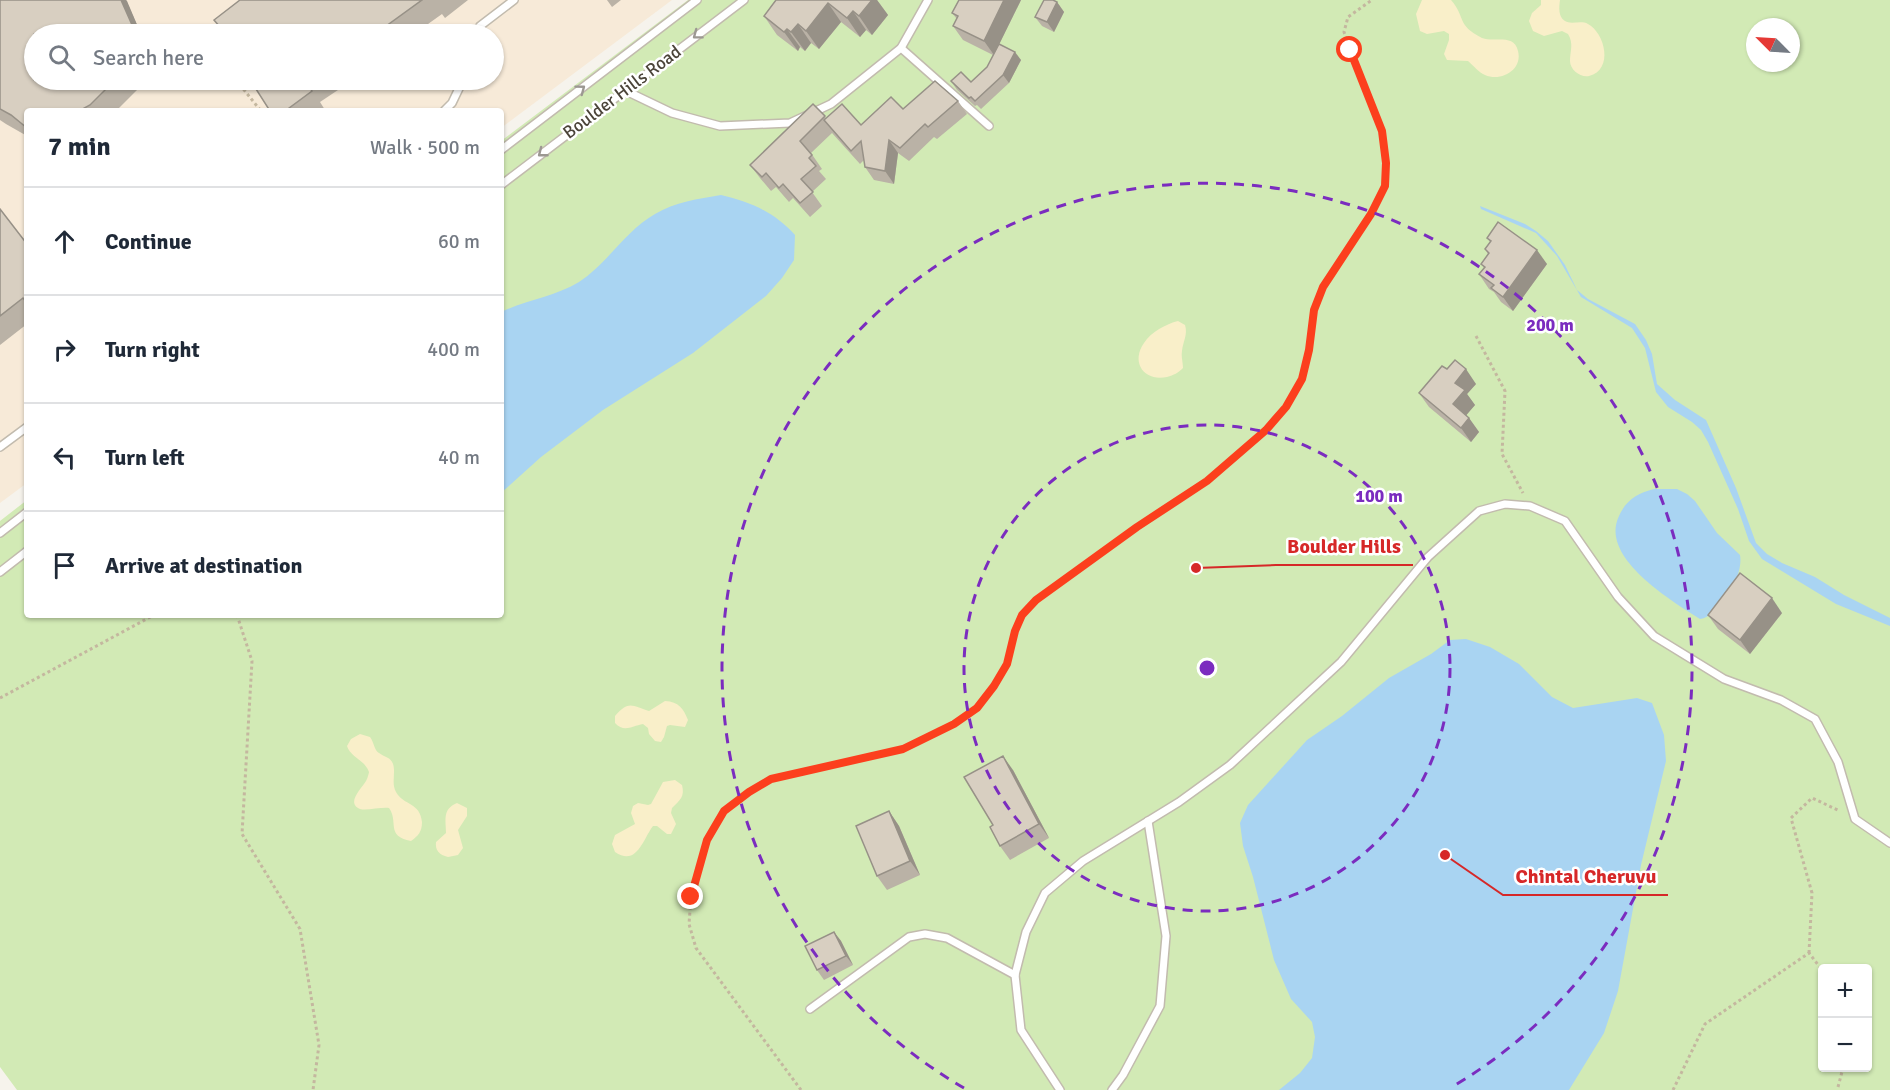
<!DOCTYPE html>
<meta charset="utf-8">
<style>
body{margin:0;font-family:Signika,sans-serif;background:#f2f2f3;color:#1f2937}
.controls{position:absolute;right:18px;bottom:18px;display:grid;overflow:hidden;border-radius:6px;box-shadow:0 2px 4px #0004}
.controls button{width:54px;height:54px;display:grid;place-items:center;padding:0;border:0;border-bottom:2px solid #e0e1e3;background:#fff;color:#1f2937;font:30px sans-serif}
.compass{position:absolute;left:1746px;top:18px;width:54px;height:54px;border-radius:50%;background:#fff;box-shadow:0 2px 4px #0004;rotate:294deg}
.stop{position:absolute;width:18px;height:18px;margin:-14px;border:4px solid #fc3f1d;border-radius:50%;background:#fff}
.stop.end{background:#fc3f1d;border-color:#fff;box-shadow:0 2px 6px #0008}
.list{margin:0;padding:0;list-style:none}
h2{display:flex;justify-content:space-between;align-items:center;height:78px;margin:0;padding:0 24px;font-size:26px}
h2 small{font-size:20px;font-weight:400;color:#747a83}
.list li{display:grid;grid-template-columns:39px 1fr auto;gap:18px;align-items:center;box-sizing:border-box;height:108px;padding:0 24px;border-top:2px solid #e0e1e3}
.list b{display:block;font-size:22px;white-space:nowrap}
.list em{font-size:20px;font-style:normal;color:#747a83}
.icon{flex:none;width:33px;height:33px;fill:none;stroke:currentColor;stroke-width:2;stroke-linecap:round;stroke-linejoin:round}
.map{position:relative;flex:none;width:1890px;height:1090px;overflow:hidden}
.search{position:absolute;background:#fff;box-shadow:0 2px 4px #0004;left:24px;top:24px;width:480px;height:66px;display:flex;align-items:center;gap:15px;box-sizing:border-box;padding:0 21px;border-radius:33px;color:#747a83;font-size:22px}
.panel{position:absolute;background:#fff;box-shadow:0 2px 4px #0004;left:24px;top:108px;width:480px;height:510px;border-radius:6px}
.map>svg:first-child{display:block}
.commercial{fill:#f7ead8;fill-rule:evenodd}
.green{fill:#d2eab5;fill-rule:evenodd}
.sand{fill:#f9efc9}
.water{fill:#a9d4f2}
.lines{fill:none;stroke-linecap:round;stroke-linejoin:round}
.lane-casing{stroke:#c2bbae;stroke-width:10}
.path{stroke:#c4b79f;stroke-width:3;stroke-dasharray:3 3;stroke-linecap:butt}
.lane{stroke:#fff;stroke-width:7}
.wall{fill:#bab2a6}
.shaded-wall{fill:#979187}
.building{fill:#d8cfc1;stroke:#979187;stroke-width:1.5}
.oneway{stroke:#9c9892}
.route{stroke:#fc3f1d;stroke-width:8}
.ring{fill:none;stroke:#7b2cbf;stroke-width:3;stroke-dasharray:10 8}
.labels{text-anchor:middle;stroke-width:5;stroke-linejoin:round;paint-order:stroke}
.street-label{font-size:18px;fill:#4b4439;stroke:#fff}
.centre{fill:#7b2cbf;stroke:#fff;stroke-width:3}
.ring-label{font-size:18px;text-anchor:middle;font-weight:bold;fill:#7b2cbf;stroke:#fff;stroke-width:5;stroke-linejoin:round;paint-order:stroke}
.leader{fill:none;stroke:#d62828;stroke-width:2}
.callout-dot{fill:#d62828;stroke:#fff;stroke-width:2}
.callout-label{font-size:20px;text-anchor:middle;font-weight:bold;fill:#d62828;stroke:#fff;stroke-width:5;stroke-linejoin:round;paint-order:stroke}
</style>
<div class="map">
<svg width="1890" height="1090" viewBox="0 0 1890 1090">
<rect width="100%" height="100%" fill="#f6f3ec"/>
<path class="commercial" d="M0 0H672L501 128V111H27V483L0 503ZM34 34H494V80H34Z"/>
<path class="green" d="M688 0H1890V1090H17L0 1067V521L27 500V615H501V141ZM1755 27H1791V63H1755ZM1822 968H1868V1068H1822Z"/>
<g class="sand">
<path d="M1422 0H1451C1466 17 1456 25 1482 38 1494 43 1514 33 1518 51 1523 70 1501 82 1485 75 1478 72 1474 66 1468 61L1447 60 1444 54 1449 40V34L1444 31 1427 34 1420 31 1416 14Z"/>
<path d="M1541 0H1560C1559 7 1558 17 1565 21 1571 25 1581 20 1588 24 1605 33 1614 70 1589 76 1581 78 1570 70 1570 61 1570 51 1574 44 1568 34L1562 31 1544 36 1533 31 1529 21 1532 13 1541 5Z"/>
<path d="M1178 321 1185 325C1188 335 1183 341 1182 351 1181 357 1183 362 1183 368 1178 373 1174 375 1167 377 1145 382 1130 363 1144 343 1151 332 1166 324 1178 321Z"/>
<path d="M665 701C679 702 683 708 688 720L685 727 670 725 667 726 664 737 661 742 655 741 649 734 648 728 643 724C632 726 624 733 615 723V716C629 700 632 706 649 711Z"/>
<path d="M360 734 370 737C374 742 374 750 379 753 384 757 391 757 393 764 396 773 391 783 396 792 404 806 420 802 422 822 422 832 418 836 411 841 385 836 399 822 389 808 381 807 366 811 360 809 345 803 363 787 366 781 367 780 369 773 369 772 365 760 350 757 347 746L351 739Z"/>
<path d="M675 780 682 785C685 797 680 800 672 808L671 813 676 824 671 834H667L657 826H653C643 839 637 867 615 852L612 844 615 835 635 824 631 813 633 806 638 803 648 805 651 804 663 782Z"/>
<path d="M457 803 467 808V816L458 830 463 848 458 855 448 857C439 855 435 850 436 842L446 833C446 820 442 809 457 803Z"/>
</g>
<g class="water">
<path d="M721 195C751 202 774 212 795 235L794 260 782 278 766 296 693 353 603 410 541 457 501 493V312C526 300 554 297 579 282 607 264 625 231 655 214 675 202 698 199 721 195Z"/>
<path d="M1480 206 1525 224 1536 231 1548 241 1565 265 1577 290 1588 299 1635 324 1646 340 1652 354 1657 384 1675 400 1706 420 1736 488 1756 543 1767 554 1782 563 1815 577 1844 595 1890 618V626L1836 604 1762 559 1749 541 1738 509 1708 442 1701 430 1692 422 1668 407 1656 392 1645 348 1632 328 1581 297 1557 256 1536 233 1481 209Z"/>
<path d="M1654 489H1677L1687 494 1695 501 1717 533 1740 555C1744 575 1721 616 1700 619 1670 600 1599 557 1619 516 1626 500 1638 493 1654 489Z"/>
<path d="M1466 639 1490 647 1519 664 1552 697 1573 708 1637 698 1652 703 1664 735 1666 761 1641 865 1618 991 1604 1033 1569 1090H1279L1300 1073 1312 1058 1315 1037 1312 1022 1291 999 1274 960 1253 877 1243 846 1240 823 1248 805 1307 740 1342 716 1389 678 1431 654 1450 640Z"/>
</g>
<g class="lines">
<g class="lane-casing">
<g id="lane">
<path d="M475 34 480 26 514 0"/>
<path d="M901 48 989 126"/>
<path d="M624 90 672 113 720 126 790 123 831 104 901 48 928 0"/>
<path d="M444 111 452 103 463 80"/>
<path d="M501 150 697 0"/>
<path d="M501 185 744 0"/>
<path d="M0 447 27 427"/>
<path d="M0 533 27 512"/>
<path d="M0 572 27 551"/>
<path d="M810 1009 909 937 925 934 947 938 1015 975"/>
<path d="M1060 1090 1021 1030 1015 975 1026 932 1045 893 1083 861 1179 802 1230 765 1341 662 1428 557 1479 511 1505 504 1530 506 1565 521 1618 597 1654 636 1724 679 1781 700 1815 719 1838 762 1855 819 1890 843"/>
<path d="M1112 1090 1123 1075 1160 1006 1166 936 1148 821"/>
</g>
</g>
<g class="path">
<path d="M215 34 221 26"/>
<path d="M236 80 261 111"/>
<path d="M1476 336 1505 391 1502 454 1523 493"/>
<path d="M237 615 252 661 242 834 300 929 319 1045 313 1090"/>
<path d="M0 698 154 615"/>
<path d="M1809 953 1812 893 1791 818 1812 798 1840 811"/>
<path d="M1838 1087 1843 1068"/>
<path d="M801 1090 696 948 689 924 691 897 707 840 724 811 749 791 771 779 903 749 953 725 977 708 994 686 1007 664 1015 631 1022 615 1036 600 1137 527 1207 481 1266 430 1286 407 1302 379 1309 350 1314 311 1323 287 1371 214 1385 186 1386 163 1382 131 1344 32 1348 17 1372 0"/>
<path d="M1673 1090 1705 1024 1809 953 1822 970"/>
</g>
<use href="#lane" class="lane"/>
</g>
<g class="wall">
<path d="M0 0H126L141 34 34 80H147L116 111H27V136L6 124 0 120Z"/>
<path d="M240 0H468L445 18 442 14 414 34H225L214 20Z"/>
<path d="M607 0H621L612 7Z"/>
<path d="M776 0H877L888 15 872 35 866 30 860 37 841 22 819 49 811 43 805 51 800 47 798 51 777 35 764 16Z"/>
<path d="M959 0H1021L999 44 1021 60 1009 83 981 109 977 105 975 106 957 90 951 81 971 82 987 67 993 55 963 40 953 26 957 19 952 13Z"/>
<path d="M1057 2 1064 12 1054 32 1042 26 1035 17Z"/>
<path d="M259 80H353L320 102 325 110 324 111H270L262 83Z"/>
<path d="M958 101 967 114 937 139 934 137 909 161 898 153 894 184 874 180 865 167 864 160 860 164 832 133 811 153 822 169 819 171 826 179 812 192 822 206 810 217 793 198 789 202 776 187 771 191 760 178 750 165 813 104 826 118 861 125 903 109Z"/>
<path d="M0 209 27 244V324L0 345Z"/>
<path d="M1487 238 1547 264 1513 311 1501 302 1494 292 1489 289 1479 274 1484 268 1481 264 1488 254 1485 249 1490 242Z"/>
<path d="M1447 369 1476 384 1467 394 1475 405 1466 415 1469 418 1479 432 1471 442 1429 407 1419 393Z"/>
<path d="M1782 613 1750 654 1718 629 1708 615Z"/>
<path d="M1013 770 1049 838 1010 860 1000 846 993 825Z"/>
<path d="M889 811 899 826 920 875 887 890 877 876Z"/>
<path d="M834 932 841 941 853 965 824 980 817 970Z"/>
</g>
<g class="shaded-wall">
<path d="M121 0H126L127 1 141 34H136Z"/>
<path d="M872 0H877L888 15 872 35 859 16Z"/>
<path d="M1004 0H1021L994 55 984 41Z"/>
<path d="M1057 2 1064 12 1054 32 1047 22Z"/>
<path d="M828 3 841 22 819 49 806 31Z"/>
<path d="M853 11 866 30 860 37 847 18Z"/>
<path d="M798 24 811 43 805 51 791 32Z"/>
<path d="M787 29 800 47 798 51 784 32Z"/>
<path d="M1015 52 1021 60 1009 83 1003 75Z"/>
<path d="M889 140 898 153 894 184 885 171Z"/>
<path d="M1537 250 1547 264 1513 311 1503 297Z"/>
<path d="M1466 369 1476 384 1467 394 1475 405 1463 419 1453 404 1455 383Z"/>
<path d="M1469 418 1479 432 1471 442 1461 428Z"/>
<path d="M1772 598 1782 613 1750 654 1740 640Z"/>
<path d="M1003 756 1013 770 1049 838 1039 824Z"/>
<path d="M889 811 899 826 920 875 910 861Z"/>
<path d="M834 932 841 941 853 965 846 956Z"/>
</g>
<g class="building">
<path d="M0 0H121L136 34H34V80H115L90 105 79 111H27V128L11 115 0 109Z"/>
<path d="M240 0H422L375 34H226L214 20Z"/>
<path d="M776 0H872L859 16 853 11 847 18 828 3 806 31 798 24 791 32 787 29 784 32 764 16Z"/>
<path d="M959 0H1004L984 41 953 26 958 16 952 13Z"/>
<path d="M1044 0H1053L1057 2 1047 22 1035 17Z"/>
<path d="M999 44 1015 52 1003 75 975 101 971 97 969 98 951 81 961 72 971 82 987 67Z"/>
<path d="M261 80H312L307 83 312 91 285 111H270L256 89 262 82Z"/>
<path d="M935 81 958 101 928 127 925 124 900 148 889 140 885 171 865 167 861 141 851 151 824 120 842 104 861 125 891 97 903 109Z"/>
<path d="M813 104 825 116 800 141 812 155 809 158 816 166 801 179 813 192 800 203 783 184 779 188 766 173 762 177 750 165Z"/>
<path d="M0 209 27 244V303L23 298 0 316Z"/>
<path d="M1498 222 1537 250 1503 297 1491 288 1494 285 1479 274 1485 267 1481 264 1489 253 1485 249 1491 241 1487 238Z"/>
<path d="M1455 360 1466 369 1455 383 1465 390 1453 404 1469 418 1461 428 1419 393 1442 366 1447 369Z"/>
<path d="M1740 573 1772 598 1740 640 1708 615Z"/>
<path d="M1003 756 1039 824 1000 846 990 827 993 825 964 777Z"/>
<path d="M889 811 910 861 877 876 856 826Z"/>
<path d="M834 932 846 956 817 970 805 946Z"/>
</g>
<defs><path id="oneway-chevron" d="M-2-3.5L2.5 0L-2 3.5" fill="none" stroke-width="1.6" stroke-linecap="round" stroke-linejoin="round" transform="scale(1.5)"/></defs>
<g class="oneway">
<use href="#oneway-chevron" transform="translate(697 35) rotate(143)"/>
<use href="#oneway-chevron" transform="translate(581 89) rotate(-37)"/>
<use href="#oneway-chevron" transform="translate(542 153) rotate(142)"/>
</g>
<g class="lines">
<path class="route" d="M691 897 707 840 724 811 749 792 771 779 903 749 954 724 977 708 994 686 1007 664 1015 631 1022 615 1036 600 1137 527 1207 481 1266 430 1286 407 1302 379 1309 350 1314 310 1323 287 1371 214 1385 186 1386 163 1382 131 1350 50"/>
</g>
<g class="ring">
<circle cx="1207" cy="668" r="243"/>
<path d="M964 1088A485 485 0 1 1 1450 1088"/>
</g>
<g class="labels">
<g class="street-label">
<text transform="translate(622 92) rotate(-37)" y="6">Boulder Hills Road</text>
</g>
</g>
<circle cx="1207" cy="668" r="9" class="centre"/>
<g class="ring-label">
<text x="1550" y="331">200 m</text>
<text x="1379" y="502">100 m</text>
</g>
<path class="leader" d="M1196 568L1276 565H1413M1445 855L1503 895H1668"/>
<g class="callout-dot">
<circle cx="1196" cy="568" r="6"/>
<circle cx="1445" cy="855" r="6"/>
</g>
<g class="callout-label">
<text x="1344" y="553">Boulder Hills</text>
<text x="1586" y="883">Chintal Cheruvu</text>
</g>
</svg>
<div class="controls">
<button>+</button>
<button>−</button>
</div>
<svg class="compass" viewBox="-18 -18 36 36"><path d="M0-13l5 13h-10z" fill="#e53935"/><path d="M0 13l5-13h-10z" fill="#747a83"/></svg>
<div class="stop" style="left:1350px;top:50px"></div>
<div class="stop end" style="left:691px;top:897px"></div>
<div class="search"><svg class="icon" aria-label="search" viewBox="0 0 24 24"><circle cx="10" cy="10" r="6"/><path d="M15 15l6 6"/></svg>Search here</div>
<section class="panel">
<h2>7 min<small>Walk · 500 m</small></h2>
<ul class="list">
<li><svg class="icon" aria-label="ahead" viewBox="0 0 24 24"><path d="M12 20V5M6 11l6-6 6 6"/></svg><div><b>Continue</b></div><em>60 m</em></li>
<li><svg class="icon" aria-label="right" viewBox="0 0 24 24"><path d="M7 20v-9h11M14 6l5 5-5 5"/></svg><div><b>Turn right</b></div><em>400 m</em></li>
<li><svg class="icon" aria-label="left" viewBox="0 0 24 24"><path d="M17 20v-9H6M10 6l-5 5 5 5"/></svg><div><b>Turn left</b></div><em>40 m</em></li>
<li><svg class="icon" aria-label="arrive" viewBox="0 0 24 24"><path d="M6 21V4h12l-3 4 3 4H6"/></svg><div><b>Arrive at destination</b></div></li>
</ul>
</section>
</div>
